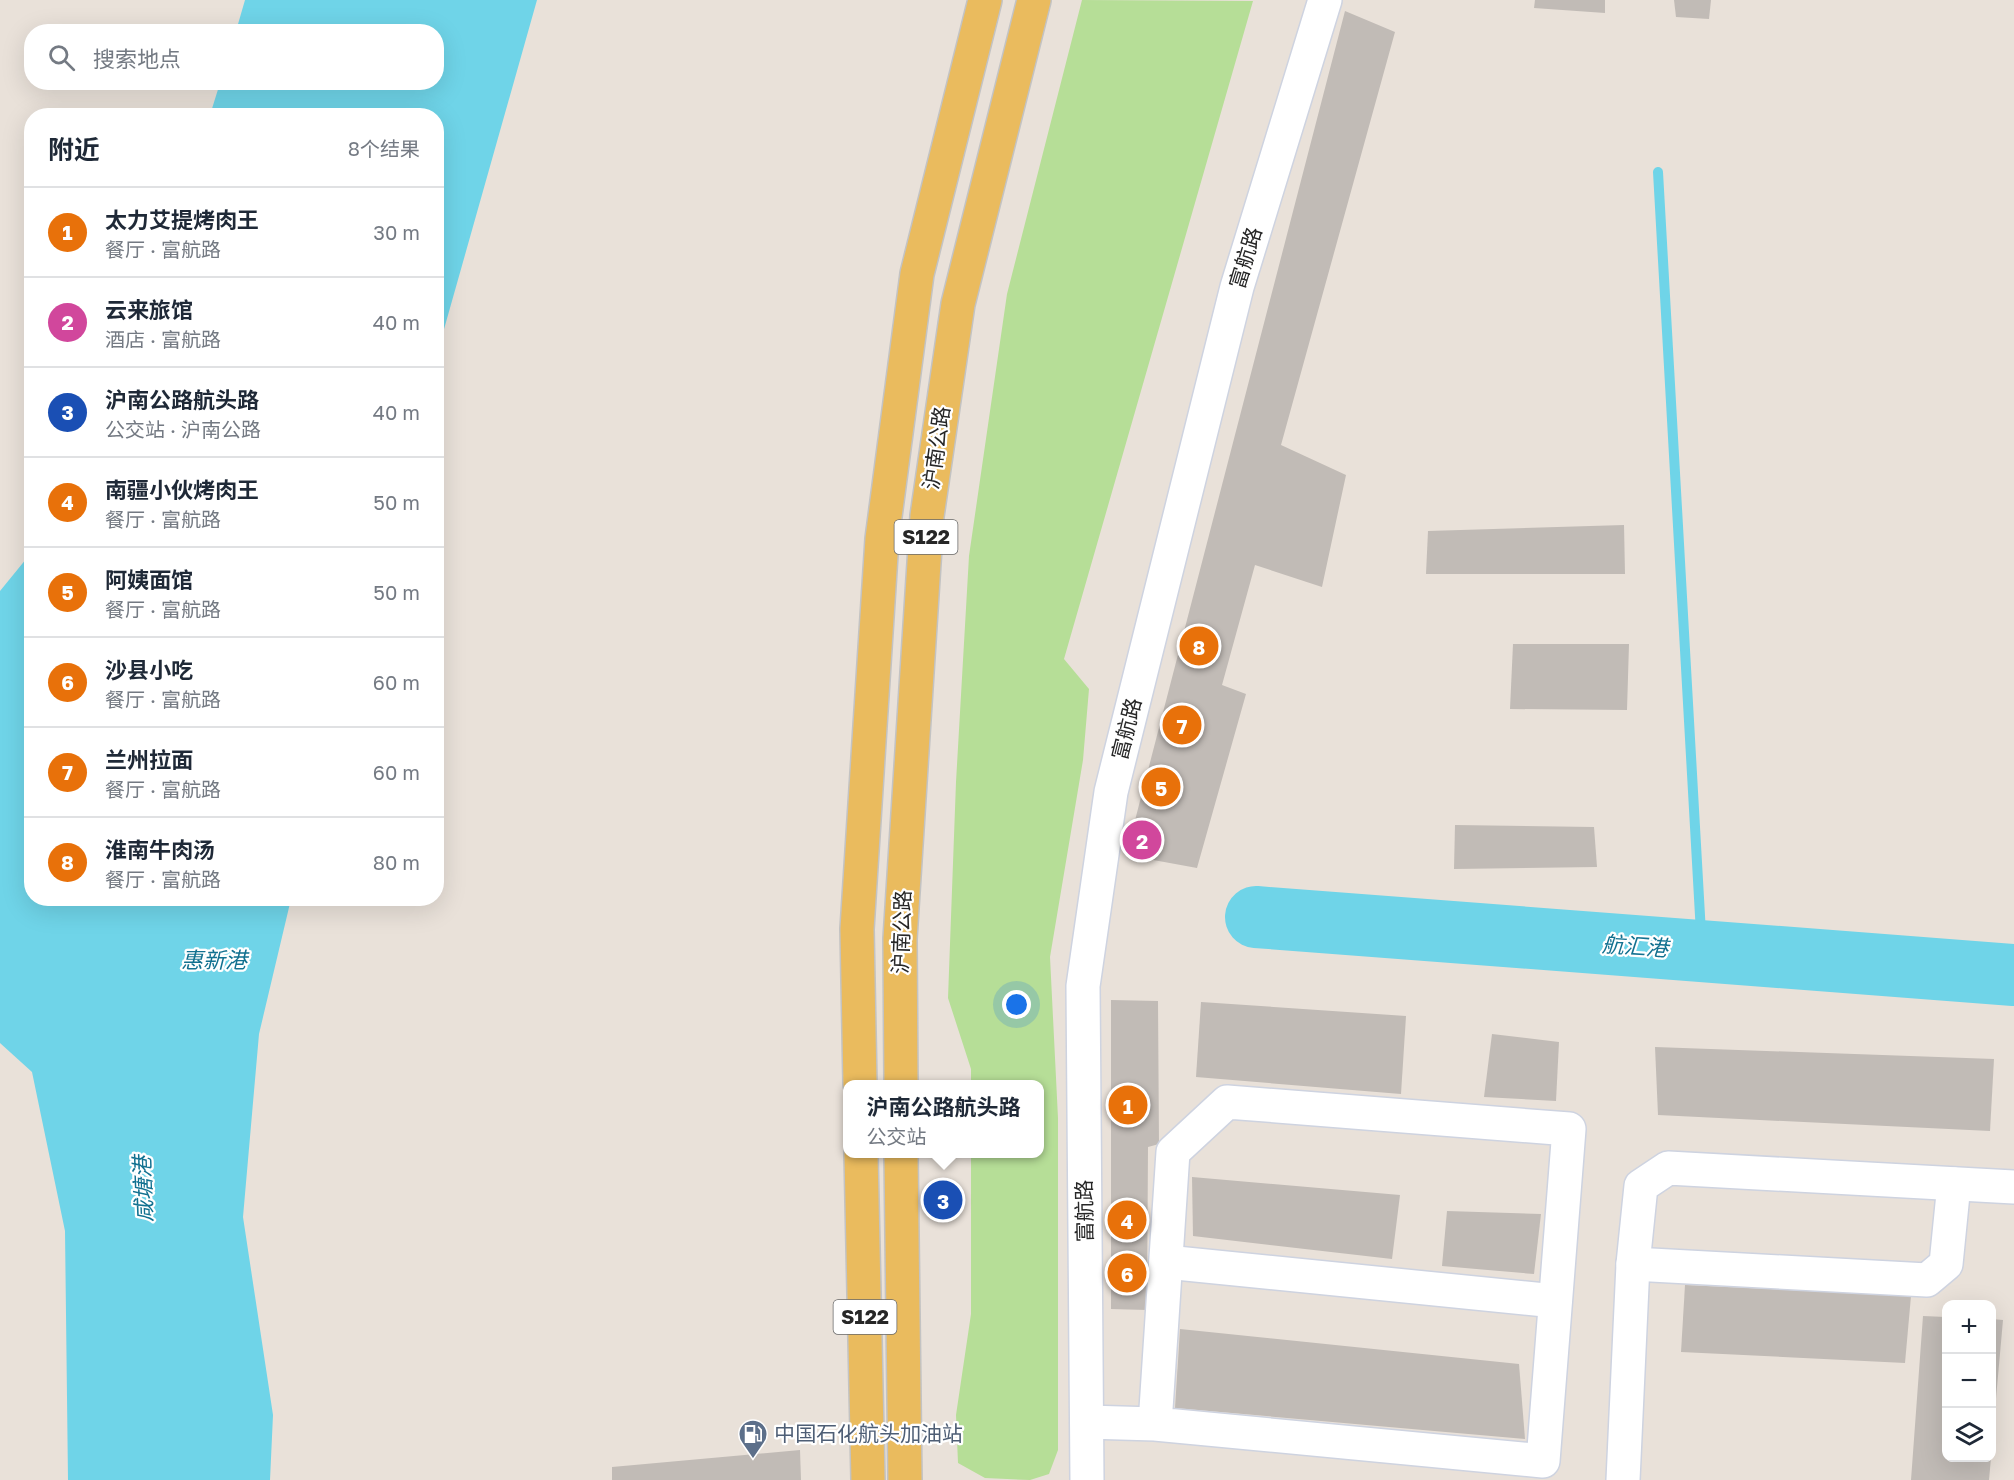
<!DOCTYPE html>
<html lang="zh">
<meta charset="utf-8">
<style>
body{margin:0;font-family:"Golos Text","Noto Sans SC",sans-serif;background:#f2f2f3;color:#1f2937}
.controls{position:absolute;right:18px;bottom:18px;display:grid;overflow:hidden;border-radius:12px;box-shadow:0 6px 24px #0002}
.controls button{width:54px;height:54px;display:grid;place-items:center;padding:0;border:0;border-bottom:2px solid #e0e1e3;background:#fff;color:#1f2937;font:30px sans-serif}
.you{position:absolute;left:1017px;top:1005px;width:21px;height:21px;margin:-15px;border:4px solid #fff;border-radius:50%;background:#1a73e8;box-shadow:0 0 0 9px #1a73e833}
.badge{display:grid;place-items:center;width:39px;height:39px;border-radius:50%;background:#3e71f1;color:#fff;font-size:20px;font-weight:700}
.pin{position:absolute;translate:-50% -50%;border:3px solid #fff;box-shadow:0 2px 6px #0006}
.popup{position:absolute;left:843px;top:1080px;width:201px;height:78px;box-sizing:border-box;display:grid;place-content:center;border-radius:12px;background:#fff;filter:drop-shadow(0 2px 4px #0005);font-size:20px;white-space:nowrap;color:#747a83}
.popup b{font-size:22px;color:#1f2937}
.popup::after{content:'';position:absolute;left:50%;top:100%;margin-left:-12px;border:12px solid transparent;border-top-color:#fff}
.list{margin:0;padding:0;list-style:none}
h2{display:flex;justify-content:space-between;align-items:center;height:78px;margin:0;padding:0 24px;font-size:26px}
h2 small{font-size:20px;font-weight:400;color:#747a83}
.list li{display:grid;grid-template-columns:39px 1fr auto;gap:18px;align-items:center;box-sizing:border-box;height:90px;padding:0 24px;border-top:2px solid #e0e1e3}
.list b{display:block;font-size:22px;white-space:nowrap}
.list p{margin:0;font-size:20px;white-space:nowrap;color:#747a83}
.list em{font-size:20px;font-style:normal;color:#747a83}
.icon{flex:none;width:33px;height:33px;fill:none;stroke:currentColor;stroke-width:2;stroke-linecap:round;stroke-linejoin:round}
.map{position:relative;flex:none;width:2014px;height:1480px;overflow:hidden}
.search{position:absolute;background:#fff;box-shadow:0 6px 24px #0002;left:24px;top:24px;width:420px;height:66px;display:flex;align-items:center;gap:15px;box-sizing:border-box;padding:0 21px;border-radius:24px;color:#747a83;font-size:22px}
.panel{position:absolute;background:#fff;box-shadow:0 6px 24px #0002;left:24px;top:108px;width:420px;height:798px;border-radius:24px}
.map>svg:first-child{display:block}
.green{fill:#b6de97}
.water{fill:#6fd4e8}
.lines{fill:none;stroke-linecap:round;stroke-linejoin:round}
.stream{stroke:#6fd4e8;stroke-width:10}
.river{stroke:#6fd4e8;stroke-width:62}
.building{fill:#c1bbb6}
.minor-casing{stroke:#ced3e0;stroke-width:36}
.major-casing{stroke:#c3c3c3;stroke-width:36}
.minor{stroke:#fff;stroke-width:33}
.major{stroke:#eabb5e;stroke-width:33}
.labels{text-anchor:middle;stroke-width:4.5;stroke-linejoin:round;paint-order:stroke}
.shield{fill:#fff;stroke:#686868;stroke-width:1.5}
.shield-label{font-size:20px;font-weight:bold;fill:#272727}
.street-label{font-size:21px;fill:#272727;stroke:#fff}
.service-label{font-size:21px;fill:#4e5e75;stroke:#fff;text-anchor:start}
.water-label{font-size:22px;font-style:italic;fill:#127190;stroke:#fff}
</style>
<div class="map">
<svg width="2014" height="1480" viewBox="0 0 2014 1480">
<rect width="100%" height="100%" fill="#e9e1d9"/>
<path class="green" d="M1082 0 1253 1 1064 659 1089 689 1083 760 1050 957 1058 1118V1450L1049 1474 1030 1480 985 1478 958 1463 956 1415 971 1314V1154H1039V1084H971V1069L948 998 956 782 969 556 1007 294Z"/>
<g class="water">
<path d="M245 0H537L437 354 436 116 210 115 220 83 436 82V32L236 31Z"/>
<path d="M31 553 32 898 291 899 259 1034 243 1217 273 1415 270 1480H68L65 1231 32 1072 0 1043V591Z"/>
</g>
<g class="lines">
<path class="stream" d="M1658 172 1702 951"/>
<path class="river" d="M1256 917 2014 975"/>
</g>
<g class="building">
<path d="M1535 0H1605V13L1534 8Z"/>
<path d="M1674 0H1711L1709 19 1676 17Z"/>
<path d="M1345 11 1395 32 1281 445 1346 475 1322 587 1255 565 1222 685 1246 694 1197 868 1126 855Z"/>
<path d="M1624 525 1625 574H1426L1428 531Z"/>
<path d="M1513 644H1629L1627 710 1510 709Z"/>
<path d="M1455 825 1594 827 1597 867 1454 869Z"/>
<path d="M1111 1000 1158 1001 1159 1144 1148 1147 1147 1310 1111 1309Z"/>
<path d="M1201 1002 1406 1016 1401 1094 1196 1077Z"/>
<path d="M1492 1034 1559 1042 1556 1101 1484 1097Z"/>
<path d="M1655 1047 1994 1059 1990 1131 1658 1115Z"/>
<path d="M1192 1177 1400 1195 1392 1259 1193 1236Z"/>
<path d="M1447 1211 1541 1214 1534 1274 1442 1266Z"/>
<path d="M1685 1285 1911 1296 1905 1363 1681 1352Z"/>
<path d="M1923 1316 1946 1317V1458H1991L1989 1480H1911Z"/>
<path d="M1992 1319 2003 1320 1993 1432H1992Z"/>
<path d="M1180 1329 1519 1364 1525 1439 1175 1408Z"/>
<path d="M800 1450 801 1480H612V1467Z"/>
</g>
<g class="lines">
<g class="minor-casing">
<g id="minor">
<path d="M1166 1262 1555 1301"/>
<path d="M1633 1264 1927 1280 1946 1264 1954 1184"/>
<path d="M1087 1422 1155 1424 1543 1461 1569 1129 1227 1102 1173 1152 1155 1424"/>
<path d="M1087 1480 1083 986 1111 792 1237 287 1325 0"/>
<path d="M1623 1480 1633 1264 1641 1186 1668 1168 2014 1187"/>
</g>
</g>
<g class="major-casing">
<g id="major">
<path d="M860 1084 857 929 882 539 917 274 985 0"/>
<path d="M901 1084 900 939 927 516 958 304 1034 0"/>
<path d="M861 1154 868 1480"/>
<path d="M901 1154 905 1480"/>
</g>
</g>
<use href="#minor" class="minor"/>
<use href="#major" class="major"/>
</g>
<defs>
<g id="fuel-pin" transform="scale(1.5)"><path d="M0 17L-7.5 6A9.5 9.5 0 1 1 7.5 6Z" fill="#5c6f8a" stroke="#fff"/><path d="M-5.5-6h7V0h2V4h1.3V-2.5L3-4.5l.8-.8L6-3V5H2.5V1h-1V6h-7ZM-4.2-4.7v3.2H.2V-4.7Z" fill="#fff"/></g>
</defs>
<g fill-rule="evenodd">
<use href="#fuel-pin" x="753" y="1434"/>
</g>
<g class="labels">
<g class="shield">
<rect x="894.5" y="520" width="63" height="34" rx="4.5"/>
<rect x="833.5" y="1300" width="63" height="34" rx="4.5"/>
</g>
<g class="shield-label">
<text x="926" y="544">S122</text>
<text x="865" y="1324">S122</text>
</g>
<g class="street-label">
<text transform="translate(1246 258) rotate(-73)" y="7">富航路</text>
<text transform="translate(937 448) rotate(-82)" y="7">沪南公路</text>
<text transform="translate(1127 729) rotate(-76)" y="7">富航路</text>
<text transform="translate(902 932) rotate(-88)" y="7">沪南公路</text>
<text transform="translate(1085 1211) rotate(-91)" y="7">富航路</text>
</g>
<g class="service-label">
<text x="774" y="1441">中国石化航头加油站</text>
</g>
<g class="water-label">
<text transform="translate(1635 946) rotate(4)" y="8">航汇港</text>
<text x="214" y="968">惠新港</text>
<text transform="translate(143 1189) rotate(-92)" y="8">咸塘港</text>
</g>
</g>
</svg>
<div class="controls">
<button>+</button>
<button>−</button>
<button><svg class="icon" aria-label="layers" viewBox="0 0 24 24"><path d="M12 4l9 5-9 5-9-5zM3 14l9 5 9-5"/></svg></button>
</div>
<div class="you"></div>
<div class="pin badge" style="left:1128px;top:1105px;background:#e8710a">1</div>
<div class="pin badge" style="left:1142px;top:840px;background:#d1479c">2</div>
<div class="pin badge" style="left:943px;top:1200px;background:#1a4fb4">3</div>
<div class="popup"><b>沪南公路航头路</b>公交站</div>
<div class="pin badge" style="left:1127px;top:1220px;background:#e8710a">4</div>
<div class="pin badge" style="left:1161px;top:787px;background:#e8710a">5</div>
<div class="pin badge" style="left:1127px;top:1273px;background:#e8710a">6</div>
<div class="pin badge" style="left:1182px;top:725px;background:#e8710a">7</div>
<div class="pin badge" style="left:1199px;top:646px;background:#e8710a">8</div>
<div class="search"><svg class="icon" aria-label="search" viewBox="0 0 24 24"><circle cx="10" cy="10" r="6"/><path d="M15 15l6 6"/></svg>搜索地点</div>
<section class="panel">
<h2>附近<small>8个结果</small></h2>
<ul class="list">
<li><span class="badge" style="background:#e8710a">1</span><div><b>太力艾提烤肉王</b><p>餐厅 · 富航路</p></div><em>30 m</em></li>
<li><span class="badge" style="background:#d1479c">2</span><div><b>云来旅馆</b><p>酒店 · 富航路</p></div><em>40 m</em></li>
<li><span class="badge" style="background:#1a4fb4">3</span><div><b>沪南公路航头路</b><p>公交站 · 沪南公路</p></div><em>40 m</em></li>
<li><span class="badge" style="background:#e8710a">4</span><div><b>南疆小伙烤肉王</b><p>餐厅 · 富航路</p></div><em>50 m</em></li>
<li><span class="badge" style="background:#e8710a">5</span><div><b>阿姨面馆</b><p>餐厅 · 富航路</p></div><em>50 m</em></li>
<li><span class="badge" style="background:#e8710a">6</span><div><b>沙县小吃</b><p>餐厅 · 富航路</p></div><em>60 m</em></li>
<li><span class="badge" style="background:#e8710a">7</span><div><b>兰州拉面</b><p>餐厅 · 富航路</p></div><em>60 m</em></li>
<li><span class="badge" style="background:#e8710a">8</span><div><b>淮南牛肉汤</b><p>餐厅 · 富航路</p></div><em>80 m</em></li>
</ul>
</section>
</div>
